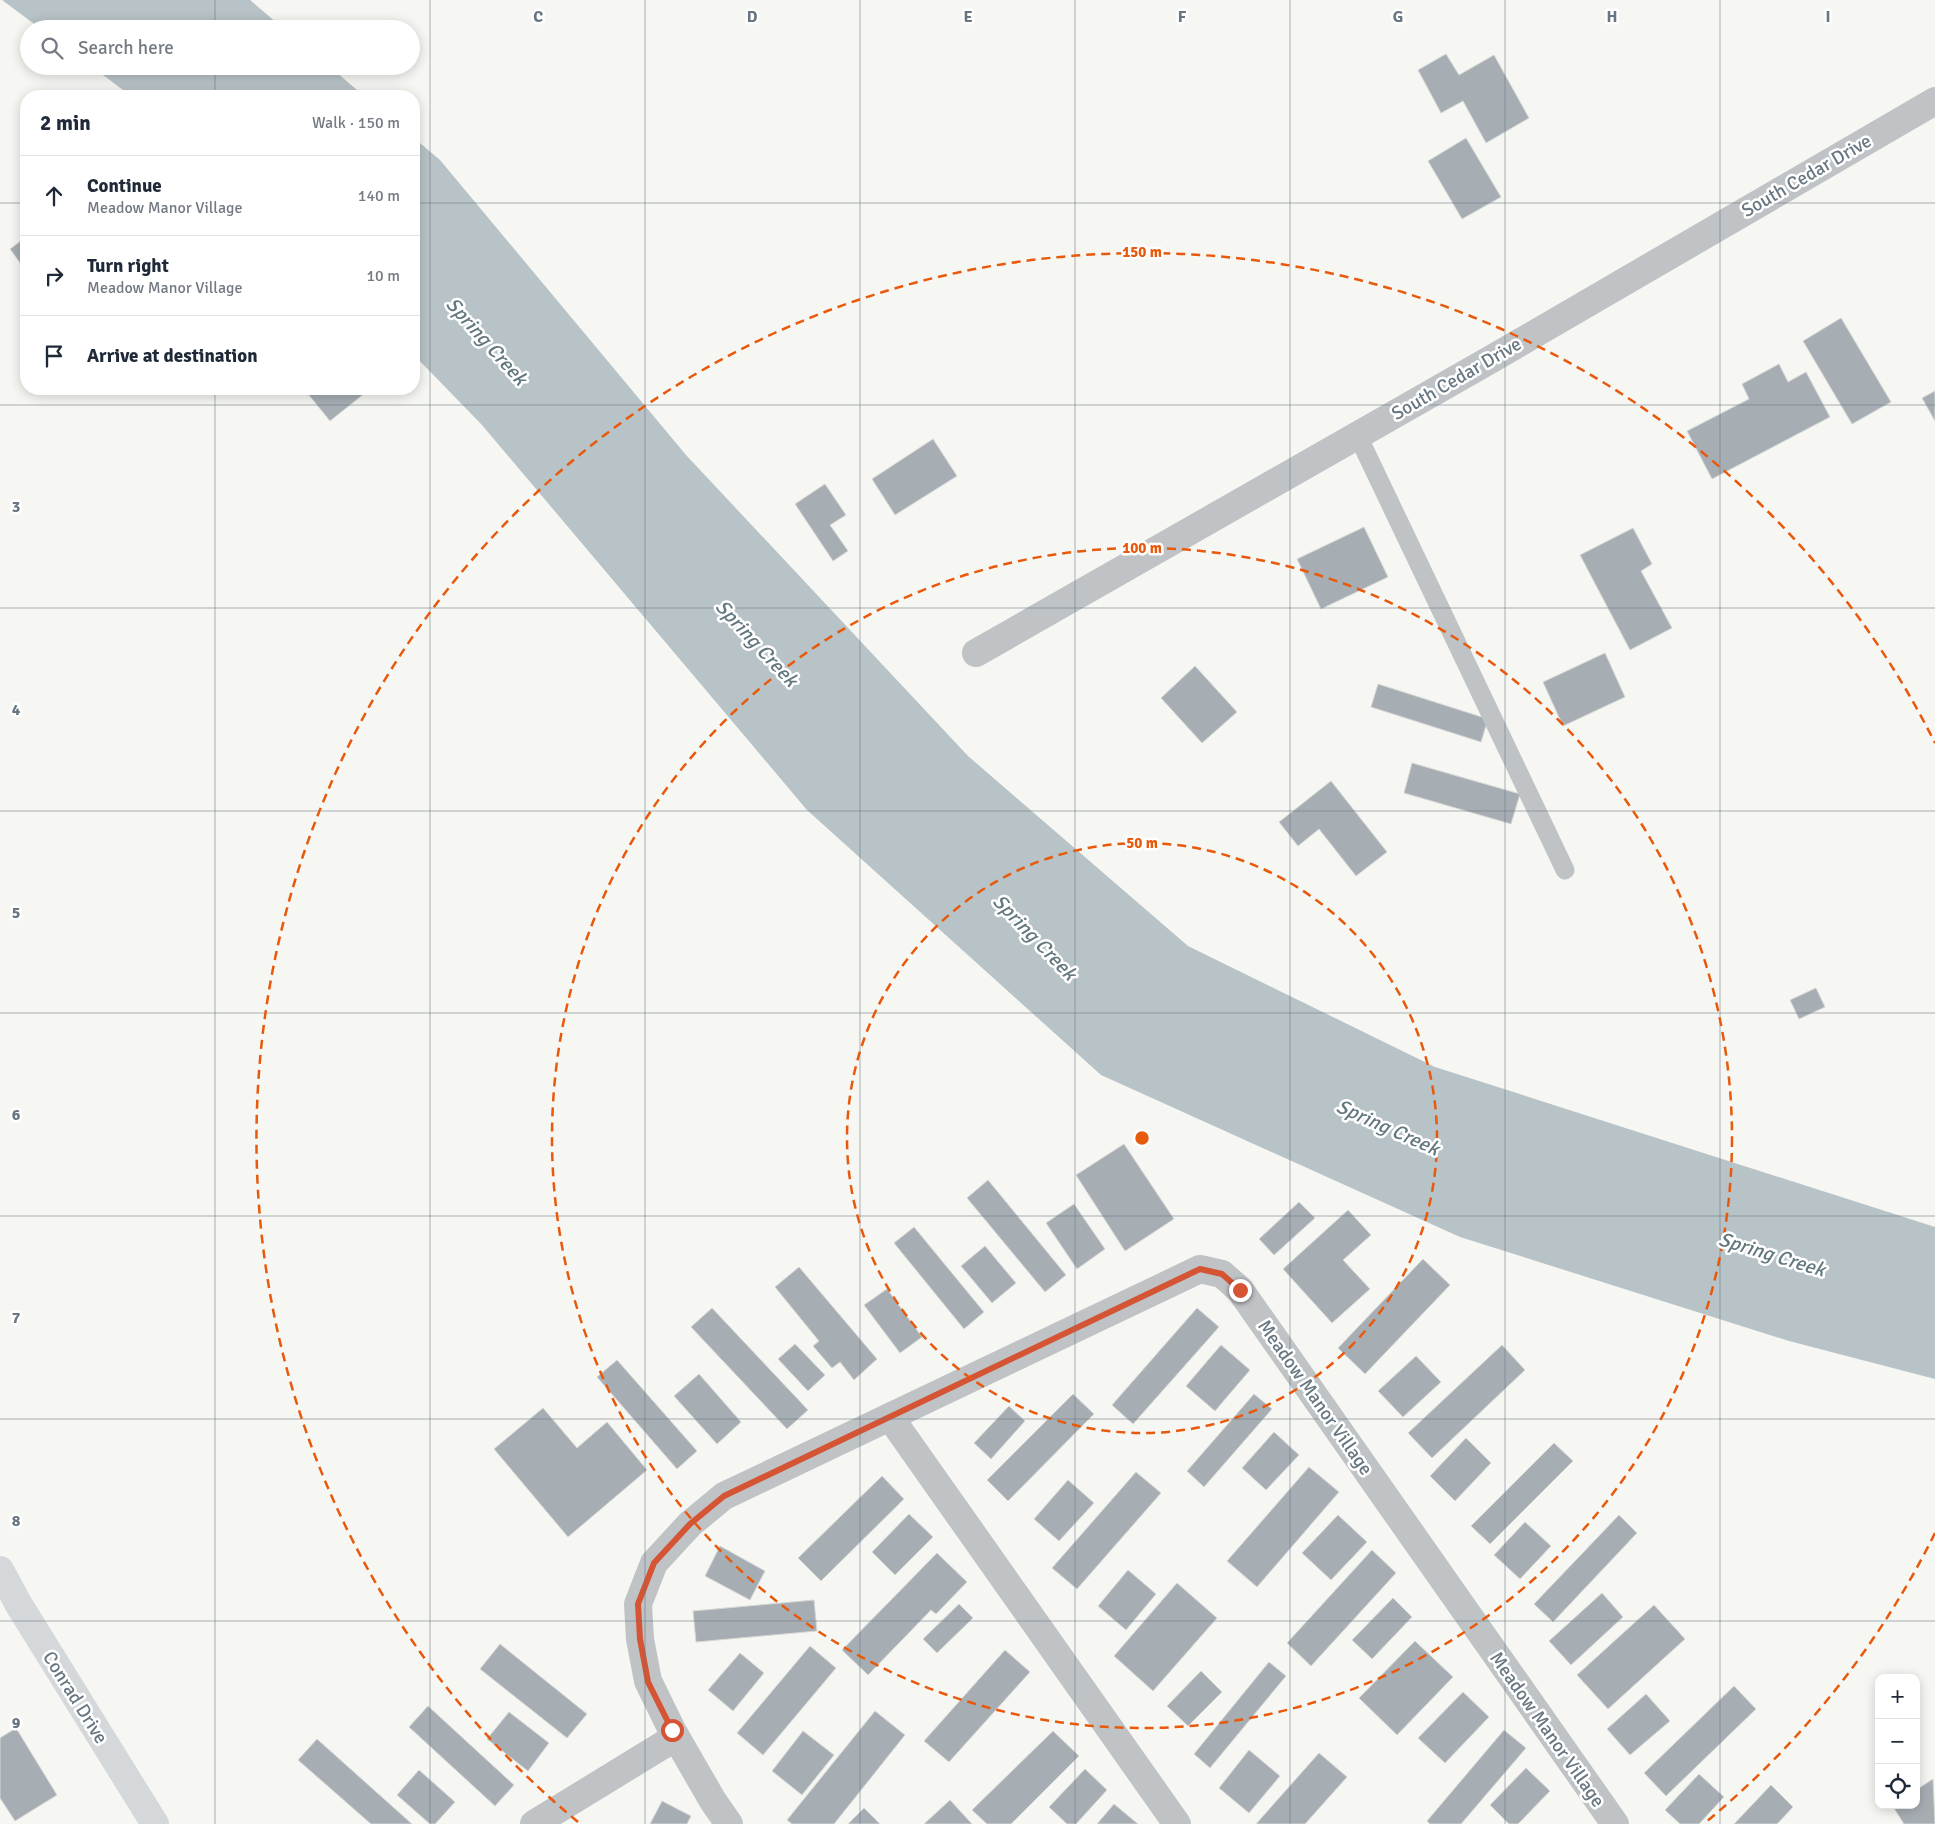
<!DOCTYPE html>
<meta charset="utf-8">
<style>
body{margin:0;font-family:Signika,sans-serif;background:#f2f2f3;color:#1f2937}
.controls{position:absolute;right:15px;bottom:15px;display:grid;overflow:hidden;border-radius:10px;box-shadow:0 2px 12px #0003}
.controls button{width:45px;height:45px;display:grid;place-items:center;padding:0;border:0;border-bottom:1px solid #e0e1e3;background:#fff;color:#1f2937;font:25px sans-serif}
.stop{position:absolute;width:15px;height:15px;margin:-11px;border:4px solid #d45434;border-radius:50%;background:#fff}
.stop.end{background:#d45434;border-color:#fff;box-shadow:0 1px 5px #0008}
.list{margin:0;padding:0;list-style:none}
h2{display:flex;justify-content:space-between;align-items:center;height:65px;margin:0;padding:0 20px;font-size:21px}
h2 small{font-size:16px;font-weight:400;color:#747a83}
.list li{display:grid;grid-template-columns:32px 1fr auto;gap:15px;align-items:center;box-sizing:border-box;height:80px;padding:0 20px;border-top:1px solid #e0e1e3}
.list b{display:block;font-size:19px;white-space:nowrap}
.list p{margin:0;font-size:16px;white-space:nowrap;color:#747a83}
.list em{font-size:16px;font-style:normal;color:#747a83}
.icon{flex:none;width:28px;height:28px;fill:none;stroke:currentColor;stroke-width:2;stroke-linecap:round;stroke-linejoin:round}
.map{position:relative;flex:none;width:1935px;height:1824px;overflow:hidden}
.search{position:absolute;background:#fff;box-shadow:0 2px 12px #0003;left:20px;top:20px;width:400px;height:55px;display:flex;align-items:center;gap:12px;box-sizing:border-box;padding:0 18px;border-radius:28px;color:#747a83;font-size:19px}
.panel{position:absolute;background:#fff;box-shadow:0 2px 12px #0003;left:20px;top:90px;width:400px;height:305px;border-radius:20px}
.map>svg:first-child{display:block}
.water{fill:#b8c3c7}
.building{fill:#a7aeb3;stroke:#d7d7d5}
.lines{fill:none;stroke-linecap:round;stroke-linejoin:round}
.lane{stroke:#bfc3c6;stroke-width:19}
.street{stroke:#bfc3c6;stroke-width:28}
.secondary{stroke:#d4d8db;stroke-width:28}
.route{stroke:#d45434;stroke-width:6}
.grid{fill:none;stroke:#677681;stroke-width:1;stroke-opacity:0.55}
.ring{fill:none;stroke:#e8590c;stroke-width:2.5;stroke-dasharray:9 6}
.labels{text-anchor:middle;stroke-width:5;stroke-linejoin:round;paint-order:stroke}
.street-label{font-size:19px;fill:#677681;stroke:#fff}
.water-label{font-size:20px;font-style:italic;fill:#63777e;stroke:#fff}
.grid-label{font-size:16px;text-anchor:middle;font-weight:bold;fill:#677681;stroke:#fff;stroke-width:5;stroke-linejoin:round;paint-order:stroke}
.centre{fill:#e8590c;stroke:#fff;stroke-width:2.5}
.ring-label{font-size:15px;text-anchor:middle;font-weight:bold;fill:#e8590c;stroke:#fff;stroke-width:5;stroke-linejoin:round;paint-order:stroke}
</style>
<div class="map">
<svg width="1935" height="1824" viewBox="0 0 1935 1824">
<rect width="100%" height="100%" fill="#f6f6f3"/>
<g class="water">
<path d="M2 0H250L284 29H41Z"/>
<path d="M91 66H329L364 96H131Z"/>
<path d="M414 138 440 160 686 455 968 756 1188 946 1435 1067 1935 1227V1379L1789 1341 1460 1237 1101 1075 807 810 482 425 414 355Z"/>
</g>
<g class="building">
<path d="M1446 54 1459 75 1494 55 1529 118 1486 143 1463 101 1441 113 1418 70Z"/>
<path d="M1466 138 1501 197 1462 219 1428 161Z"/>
<path d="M26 237V271L10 249Z"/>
<path d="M1841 318 1891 402 1852 424 1803 341Z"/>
<path d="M1779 364 1788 382 1806 372 1830 417 1712 479 1687 431 1749 399 1742 384Z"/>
<path d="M304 389H370L330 421Z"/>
<path d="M1935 391V421L1922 398Z"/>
<path d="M933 439 957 476 895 515 872 479Z"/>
<path d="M825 484 846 515 830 525 848 551 833 561 795 504Z"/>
<path d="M1364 527 1388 577 1321 609 1297 559Z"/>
<path d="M1633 528 1652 564 1641 571 1672 628 1630 650 1580 555Z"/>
<path d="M1605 653 1625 697 1563 726 1543 682Z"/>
<path d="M1195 666 1237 712 1202 743 1161 698Z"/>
<path d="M1378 684 1488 719 1481 742 1371 707Z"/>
<path d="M1412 763 1520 794 1511 824 1404 793Z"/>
<path d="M1331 781 1387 852 1356 876 1319 829 1298 846 1279 822Z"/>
<path d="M1816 988 1825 1007 1799 1019 1790 1000Z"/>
<path d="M1124 1144 1174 1219 1125 1251 1076 1175Z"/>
<path d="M988 1180 1066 1275 1045 1292 967 1198Z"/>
<path d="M1299 1202 1315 1218 1274 1255 1259 1239Z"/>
<path d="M1074 1204 1105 1249 1077 1269 1046 1223Z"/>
<path d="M1348 1210 1371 1235 1343 1260 1370 1289 1332 1323 1283 1269Z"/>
<path d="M914 1227 984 1312 964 1329 894 1243Z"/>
<path d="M985 1246 1016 1283 992 1303 961 1266Z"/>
<path d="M1423 1259 1450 1285 1365 1374 1338 1348Z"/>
<path d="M799 1267 877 1359 854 1380 840 1362 832 1368 813 1346 819 1341 775 1287Z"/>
<path d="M887 1289 922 1337 900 1353 864 1305Z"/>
<path d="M712 1308 808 1410 787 1429 691 1327Z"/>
<path d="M1197 1308 1219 1327 1133 1424 1112 1405Z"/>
<path d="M795 1344 825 1375 808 1391 778 1359Z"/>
<path d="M1221 1345 1250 1370 1215 1411 1186 1386Z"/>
<path d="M1502 1345 1525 1370 1432 1458 1408 1433Z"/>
<path d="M1416 1356 1441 1382 1403 1417 1378 1391Z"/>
<path d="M617 1360 697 1451 677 1469 597 1377Z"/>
<path d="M699 1374 741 1422 717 1444 674 1396Z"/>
<path d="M1073 1394 1094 1414 1008 1501 987 1480Z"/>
<path d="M1254 1394 1272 1409 1204 1487 1187 1471Z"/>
<path d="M1009 1406 1025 1421 991 1459 974 1443Z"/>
<path d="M543 1408 577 1448 607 1422 647 1470 568 1537 494 1449Z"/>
<path d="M1274 1432 1299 1455 1266 1490 1242 1468Z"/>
<path d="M1466 1438 1491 1463 1455 1501 1430 1476Z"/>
<path d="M1554 1443 1573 1461 1490 1544 1471 1526Z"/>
<path d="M1309 1467 1339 1492 1257 1587 1227 1561Z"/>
<path d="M1136 1472 1161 1493 1077 1589 1052 1568Z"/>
<path d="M882 1476 904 1499 821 1581 798 1558Z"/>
<path d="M1068 1480 1094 1503 1059 1541 1034 1519Z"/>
<path d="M909 1514 933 1537 895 1575 872 1552Z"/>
<path d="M1338 1515 1367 1542 1331 1580 1302 1553Z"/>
<path d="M1619 1515 1637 1533 1553 1622 1534 1604Z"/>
<path d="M1525 1522 1551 1546 1520 1579 1494 1555Z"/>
<path d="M720 1546 765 1571 750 1600 705 1576Z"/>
<path d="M1372 1550 1396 1573 1311 1666 1287 1643Z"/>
<path d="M937 1553 967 1582 936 1614 931 1610 868 1675 842 1650Z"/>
<path d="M1128 1570 1156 1594 1126 1630 1098 1606Z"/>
<path d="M1177 1583 1217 1618 1153 1691 1114 1656Z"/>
<path d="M1602 1593 1623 1617 1571 1665 1549 1641Z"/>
<path d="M1393 1598 1412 1617 1372 1659 1352 1640Z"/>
<path d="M814 1600 817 1631 696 1642 693 1611Z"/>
<path d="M959 1604 973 1618 937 1653 923 1639Z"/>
<path d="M1654 1605 1685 1639 1608 1709 1577 1675Z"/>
<path d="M1415 1641 1453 1677 1397 1735 1359 1698Z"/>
<path d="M500 1644 587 1714 567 1738 480 1669Z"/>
<path d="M810 1646 836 1668 763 1755 737 1733Z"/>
<path d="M1005 1650 1030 1672 949 1762 924 1741Z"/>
<path d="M740 1653 764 1673 733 1711 708 1690Z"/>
<path d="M1269 1662 1286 1676 1210 1768 1194 1754Z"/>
<path d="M1201 1671 1222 1692 1188 1726 1167 1706Z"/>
<path d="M1734 1686 1756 1709 1666 1796 1644 1773Z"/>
<path d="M1463 1692 1489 1717 1445 1763 1418 1738Z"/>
<path d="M1646 1694 1670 1721 1630 1755 1607 1729Z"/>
<path d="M428 1706 514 1785 495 1806 409 1727Z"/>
<path d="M875 1711 905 1735 834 1824H792L787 1820Z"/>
<path d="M509 1712 549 1743 528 1771 487 1739Z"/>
<path d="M16 1728 57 1795 15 1821 0 1798V1738Z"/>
<path d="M1504 1730 1526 1748 1461 1824H1430L1427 1821Z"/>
<path d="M803 1731 834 1755 802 1795 772 1771Z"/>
<path d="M1053 1731 1079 1756 1011 1824H987L972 1810Z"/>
<path d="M317 1739 412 1824H371L298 1760Z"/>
<path d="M1249 1750 1280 1776 1249 1813 1219 1788Z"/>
<path d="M1319 1753 1347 1777 1305 1824H1256Z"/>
<path d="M1526 1768 1550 1791 1518 1824H1509L1490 1805Z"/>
<path d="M1085 1769 1107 1790 1076 1824H1067L1049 1807Z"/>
<path d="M419 1770 455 1802 435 1824H430L397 1795Z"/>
<path d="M1699 1774 1724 1797 1699 1824H1680L1665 1810Z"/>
<path d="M1933 1779 1935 1824H1904L1892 1805H1916V1790Z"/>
<path d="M1771 1785 1793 1807 1777 1824H1734Z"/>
<path d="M950 1800 972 1824H924Z"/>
<path d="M662 1801 691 1816 687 1824H650Z"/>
<path d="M1114 1804 1138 1824H1097Z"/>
<path d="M864 1808 880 1824H848Z"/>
</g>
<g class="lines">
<path class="lane" d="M1357 434 1565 870"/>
<g class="street">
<path d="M976 653 1495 357 1935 101"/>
<path d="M890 1417 1177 1824"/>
<path d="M534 1824 676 1737"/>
<path d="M729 1824 713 1801 672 1730 648 1681 640 1639 638 1604 654 1563 690 1524 724 1496 1200 1269 1222 1274 1240 1290 1615 1824"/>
</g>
<path class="secondary" d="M0 1570 19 1605 155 1824"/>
</g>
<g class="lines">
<path class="route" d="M672 1730 648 1682 640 1639 638 1604 654 1563 690 1524 724 1496 1200 1269 1222 1274 1240 1290"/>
</g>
<path class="grid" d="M215 0V29M430 0V1824M645 0V1824M860 0V1824M1075 0V1824M1290 0V1824M1505 0V1824M1720 0V1824M215 66V96M0 203H26M414 203H1935M215 389V1824M0 405H1935M0 608H1935M0 811H1935M0 1013H1935M0 1216H1935M0 1419H1935M0 1621H1935"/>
<g class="ring">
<circle cx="1142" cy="1138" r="295"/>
<circle cx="1142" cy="1138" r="590"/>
<path d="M1935 1533A886 886 0 0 1 1706 1822M578 1822A886 886 0 1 1 1935 743"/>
</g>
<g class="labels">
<g class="street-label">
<text transform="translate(1806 175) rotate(-30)" y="7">South Cedar Drive</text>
<text transform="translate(1456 378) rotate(-30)" y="7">South Cedar Drive</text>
<text transform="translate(1316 1397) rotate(55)" y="7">Meadow Manor Village</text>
<text transform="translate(76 1697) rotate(58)" y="7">Conrad Drive</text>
<text transform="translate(1548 1729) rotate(55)" y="7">Meadow Manor Village</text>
</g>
<g class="water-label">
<text transform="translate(487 341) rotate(48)" y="7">Spring Creek</text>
<text transform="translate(757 643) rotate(47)" y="7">Spring Creek</text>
<text transform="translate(1035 937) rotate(46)" y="7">Spring Creek</text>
<text transform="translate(1388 1127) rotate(24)" y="7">Spring Creek</text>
<text transform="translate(1772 1254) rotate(17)" y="7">Spring Creek</text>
</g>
</g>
<g class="grid-label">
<text x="538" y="22">C</text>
<text x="752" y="22">D</text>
<text x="968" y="22">E</text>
<text x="1182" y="22">F</text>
<text x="1398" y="22">G</text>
<text x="1612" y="22">H</text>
<text x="1828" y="22">I</text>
<text x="16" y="512">3</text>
<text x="16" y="715">4</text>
<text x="16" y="918">5</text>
<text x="16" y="1120">6</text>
<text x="16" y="1323">7</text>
<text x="16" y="1526">8</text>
<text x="16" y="1728">9</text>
</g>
<circle cx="1142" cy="1138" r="8" class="centre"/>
<g class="ring-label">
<text x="1142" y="257">150 m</text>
<text x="1142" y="553">100 m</text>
<text x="1142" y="848">50 m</text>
</g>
</svg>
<div class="controls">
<button>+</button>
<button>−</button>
<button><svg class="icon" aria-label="locate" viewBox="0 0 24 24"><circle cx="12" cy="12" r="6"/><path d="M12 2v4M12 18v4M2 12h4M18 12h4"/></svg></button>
</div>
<div class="stop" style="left:672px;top:1730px"></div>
<div class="stop end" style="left:1240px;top:1290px"></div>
<div class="search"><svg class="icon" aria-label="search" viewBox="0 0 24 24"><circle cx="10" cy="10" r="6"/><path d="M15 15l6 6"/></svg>Search here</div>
<section class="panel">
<h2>2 min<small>Walk · 150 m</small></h2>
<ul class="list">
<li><svg class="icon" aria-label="ahead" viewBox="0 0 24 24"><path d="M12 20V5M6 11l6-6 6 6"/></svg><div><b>Continue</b><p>Meadow Manor Village</p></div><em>140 m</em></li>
<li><svg class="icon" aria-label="right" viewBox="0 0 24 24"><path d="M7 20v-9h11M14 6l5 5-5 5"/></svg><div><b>Turn right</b><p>Meadow Manor Village</p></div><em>10 m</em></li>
<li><svg class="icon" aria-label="arrive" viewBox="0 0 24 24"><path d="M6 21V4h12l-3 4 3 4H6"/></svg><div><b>Arrive at destination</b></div></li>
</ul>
</section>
</div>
